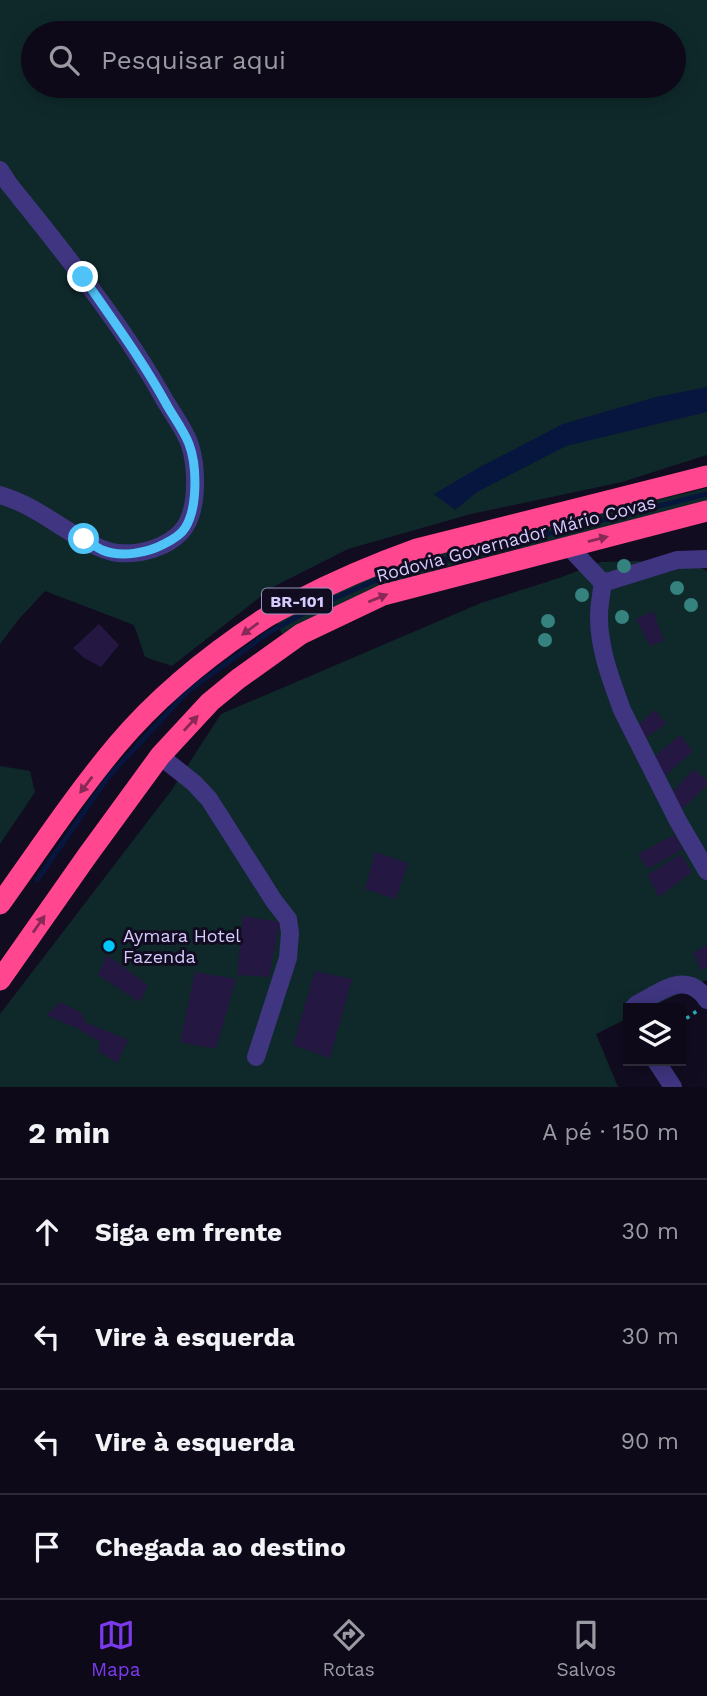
<!DOCTYPE html>
<html lang="pt">
<meta charset="utf-8">
<style>
body{margin:0;font-family:"Work Sans",sans-serif;background:#1b1725;color:#f1f3f6}
.controls{position:absolute;right:21px;bottom:21px;display:grid;overflow:hidden;border-radius:0px;box-shadow:0 4px 18px #0003}
.controls button{width:63px;height:63px;display:grid;place-items:center;padding:0;border:0;border-bottom:2px solid #2d2a37;background:#0d0918;color:#f1f3f6;font:35px sans-serif}
.stop{position:absolute;width:21px;height:21px;margin:-16px;border:5px solid #4fc3f7;border-radius:50%;background:#fff}
.stop.end{background:#4fc3f7;border-color:#fff;box-shadow:0 2px 7px #0008}
.list{margin:0;padding:0;list-style:none}
h2{display:flex;justify-content:space-between;align-items:center;height:91px;margin:0;padding:0 28px;font-size:30px}
h2 small{font-size:23px;font-weight:400;color:#9a9aa2}
.list li{display:grid;grid-template-columns:46px 1fr auto;gap:21px;align-items:center;box-sizing:border-box;height:105px;padding:0 28px;border-top:2px solid #2d2a37}
.list b{display:block;font-size:26px;white-space:nowrap}
.list em{font-size:23px;font-style:normal;color:#9a9aa2}
.icon{flex:none;width:38px;height:38px;fill:none;stroke:currentColor;stroke-width:2;stroke-linecap:round;stroke-linejoin:round}
.map{position:relative;flex:none;width:707px;height:1087px;overflow:hidden}
.search{position:absolute;background:#0d0918;box-shadow:0 4px 18px #0003;left:21px;right:21px;top:21px;height:77px;display:flex;align-items:center;gap:18px;box-sizing:border-box;padding:0 24px;border-radius:38px;color:#9a9aa2;font-size:26px}
.sheet{height:511px;background:#0d0918}
nav{display:flex;justify-content:space-around;align-items:center;box-sizing:border-box;height:98px;border-top:2px solid #2d2a37;background:#0d0918;font-size:19px;color:#9a9aa2}
nav a{display:grid;justify-items:center;gap:4px}
nav .on{color:#7c3aed}
.map>svg:first-child{display:block}
.green{fill:#0f292a;fill-rule:evenodd}
.water{fill:#07163e}
.lines{fill:none;stroke-linecap:round;stroke-linejoin:round}
.stream{stroke:#07163e;stroke-width:5}
.building{fill:#241742}
.path{stroke:#29b1b5;stroke-width:3.5;stroke-dasharray:3.5 5;stroke-linecap:butt}
.street{stroke:#3f3581;stroke-width:18}
.highway{stroke:#ff468e;stroke-width:21}
.tree{fill:#35827f}
.oneway{fill:#882957}
.route{stroke:#4fc3f7;stroke-width:9}
.poi-dot{fill:#00c7f6;stroke:#110c20;stroke-width:2.5}
.labels{text-anchor:middle;stroke-width:6;stroke-linejoin:round;paint-order:stroke}
.shield{fill:#110c20;stroke:#9a92bc;stroke-width:2}
.shield-label{font-size:16px;font-weight:bold;fill:#d5cbff}
.street-label{font-size:18px;fill:#d5cbff;stroke:#110c20}
.poi-label{font-size:18px;fill:#d5cbff;stroke:#110c20;text-anchor:start}
</style>
<div class="map">
<svg width="707" height="1087" viewBox="0 0 707 1087">
<rect width="100%" height="100%" fill="#110c20"/>
<g class="green">
<path d="M0 0H707V455L622 482 471 514 348 549 273 587 172 666 145 657 134 625 45 591 19 619 0 644ZM33 33H674V86H33Z"/>
<path d="M707 488V502L453 565 375 589 330 609 282 634 277 622 322 597 392 568 498 538Z"/>
<path d="M637 561 680 566 695 565 707 571V980L649 1008H628V1018L596 1034 618 1087H0V1014L171 791 221 714 481 603 559 578 601 562Z"/>
<path d="M0 766 30 771 35 792 0 844Z"/>
</g>
<path class="water" d="M707 387V412L566 446 477 492 455 510 434 494 480 467 563 424 656 397Z"/>
<g class="lines">
<path class="stream" d="M37 880 108 777 187 692 268 633 317 606 374 581 427 564 707 494"/>
</g>
<g class="building">
<path d="M653 611 664 641 650 646 636 619Z"/>
<path d="M99 624 119 645 101 667 84 658 73 648Z"/>
<path d="M655 710 666 724 645 738 637 726Z"/>
<path d="M680 735 693 751 664 777 655 756Z"/>
<path d="M694 769 707 781V785L681 810 670 794Z"/>
<path d="M674 835 683 849 648 869 638 854Z"/>
<path d="M375 852 408 863 396 899 365 889Z"/>
<path d="M681 854 692 872 659 897 647 875Z"/>
<path d="M243 916 280 922 269 977 237 975Z"/>
<path d="M707 945V968L701 970 693 953Z"/>
<path d="M107 955 148 985 140 1002 98 975Z"/>
<path d="M315 971 352 979 330 1058 293 1045Z"/>
<path d="M195 972 236 979 216 1049 180 1042Z"/>
<path d="M61 1002 81 1013 85 1022 128 1040 117 1063 98 1051 100 1042 77 1028 46 1015Z"/>
</g>
<g class="lines">
<path class="path" d="M681 1025 687 1018 697 1011"/>
<g class="street">
<path d="M0 170 9 184C64 253 121 322 164 399 172 413 185 430 190 445 197 468 199 513 181 532 166 548 140 555 118 553 93 551 53 519 29 507 20 502 10 498 0 495"/>
<path d="M569 547 603 583 677 560 707 559"/>
<path d="M603 583C601 594 599 605 599 617 599 649 611 680 622 710L678 821 707 871"/>
<path d="M160 756 194 783 209 799 274 901 288 919 290 933 288 958 256 1057"/>
<path d="M633 1008 637 1004C661 992 687 969 707 1000"/>
<path d="M656 1061 673 1087"/>
</g>
<g class="highway">
<path d="M0 904C38 851 75 795 117 745 158 696 209 655 262 620 273 613 284 608 295 602 335 581 375 564 417 549L707 476"/>
<path d="M0 980 87 856 160 756 210 702 238 679 301 634 383 595 707 511"/>
</g>
</g>
<g class="tree">
<circle cx="624" cy="566" r="7"/>
<circle cx="677" cy="588" r="7"/>
<circle cx="582" cy="595" r="7"/>
<circle cx="691" cy="605" r="7"/>
<circle cx="622" cy="617" r="7"/>
<circle cx="548" cy="621" r="7"/>
<circle cx="545" cy="640" r="7"/>
</g>
<defs><path id="oneway-solid" d="M-6-.8H1V-3.2L6.5 0L1 3.2V.8H-6Z" transform="scale(1.75)"/></defs>
<g class="oneway">
<use href="#oneway-solid" transform="translate(598 539) rotate(-14)"/>
<use href="#oneway-solid" transform="translate(378 598) rotate(-22)"/>
<use href="#oneway-solid" transform="translate(250 629) rotate(144)"/>
<use href="#oneway-solid" transform="translate(191 723) rotate(-47)"/>
<use href="#oneway-solid" transform="translate(86 785) rotate(127)"/>
<use href="#oneway-solid" transform="translate(39 924) rotate(-55)"/>
</g>
<g class="lines">
<path class="route" d="M83 277C112 319 143 361 168 407 175 419 184 431 189 444 197 465 198 508 185 528 181 535 172 540 164 544 147 553 121 558 102 550 96 547 90 543 84 539"/>
</g>
<circle class="poi-dot" cx="109" cy="946" r="7"/>
<g class="labels">
<rect class="shield" x="262" y="588.5" width="70" height="25" rx="5"/>
<g class="shield-label">
<text x="297" y="607">BR-101</text>
</g>
<g class="street-label">
<text transform="translate(516 539) rotate(-15)" y="6">Rodovia Governador Mário Covas</text>
</g>
<g class="poi-label">
<text x="123" y="942">Aymara Hotel<tspan x="123" dy="21">Fazenda</tspan></text>
</g>
</g>
</svg>
<div class="controls">
<button><svg class="icon" aria-label="layers" viewBox="0 0 24 24"><path d="M12 4l9 5-9 5-9-5zM3 14l9 5 9-5"/></svg></button>
</div>
<div class="stop" style="left:84px;top:539px"></div>
<div class="stop end" style="left:83px;top:277px"></div>
<div class="search"><svg class="icon" aria-label="search" viewBox="0 0 24 24"><circle cx="10" cy="10" r="6"/><path d="M15 15l6 6"/></svg>Pesquisar aqui</div>
</div>
<section class="sheet">
<h2>2 min<small>A pé · 150 m</small></h2>
<ul class="list">
<li><svg class="icon" aria-label="ahead" viewBox="0 0 24 24"><path d="M12 20V5M6 11l6-6 6 6"/></svg><div><b>Siga em frente</b></div><em>30 m</em></li>
<li><svg class="icon" aria-label="left" viewBox="0 0 24 24"><path d="M17 20v-9H6M10 6l-5 5 5 5"/></svg><div><b>Vire à esquerda</b></div><em>30 m</em></li>
<li><svg class="icon" aria-label="left" viewBox="0 0 24 24"><path d="M17 20v-9H6M10 6l-5 5 5 5"/></svg><div><b>Vire à esquerda</b></div><em>90 m</em></li>
<li><svg class="icon" aria-label="arrive" viewBox="0 0 24 24"><path d="M6 21V4h12l-3 4 3 4H6"/></svg><div><b>Chegada ao destino</b></div></li>
</ul>
</section>
<nav>
<a class="on"><svg class="icon" aria-label="map" viewBox="0 0 24 24"><path d="M3 6l6-2 6 2 6-2v14l-6 2-6-2-6 2zM9 4v14M15 6v14"/></svg>Mapa</a>
<a><svg class="icon" aria-label="directions" viewBox="0 0 24 24"><path d="M12 3l9 9-9 9-9-9zM9 14v-3h6M13 9l2 2-2 2"/></svg>Rotas</a>
<a><svg class="icon" aria-label="saved" viewBox="0 0 24 24"><path d="M7 4h10v16l-5-4-5 4z"/></svg>Salvos</a>
</nav>
